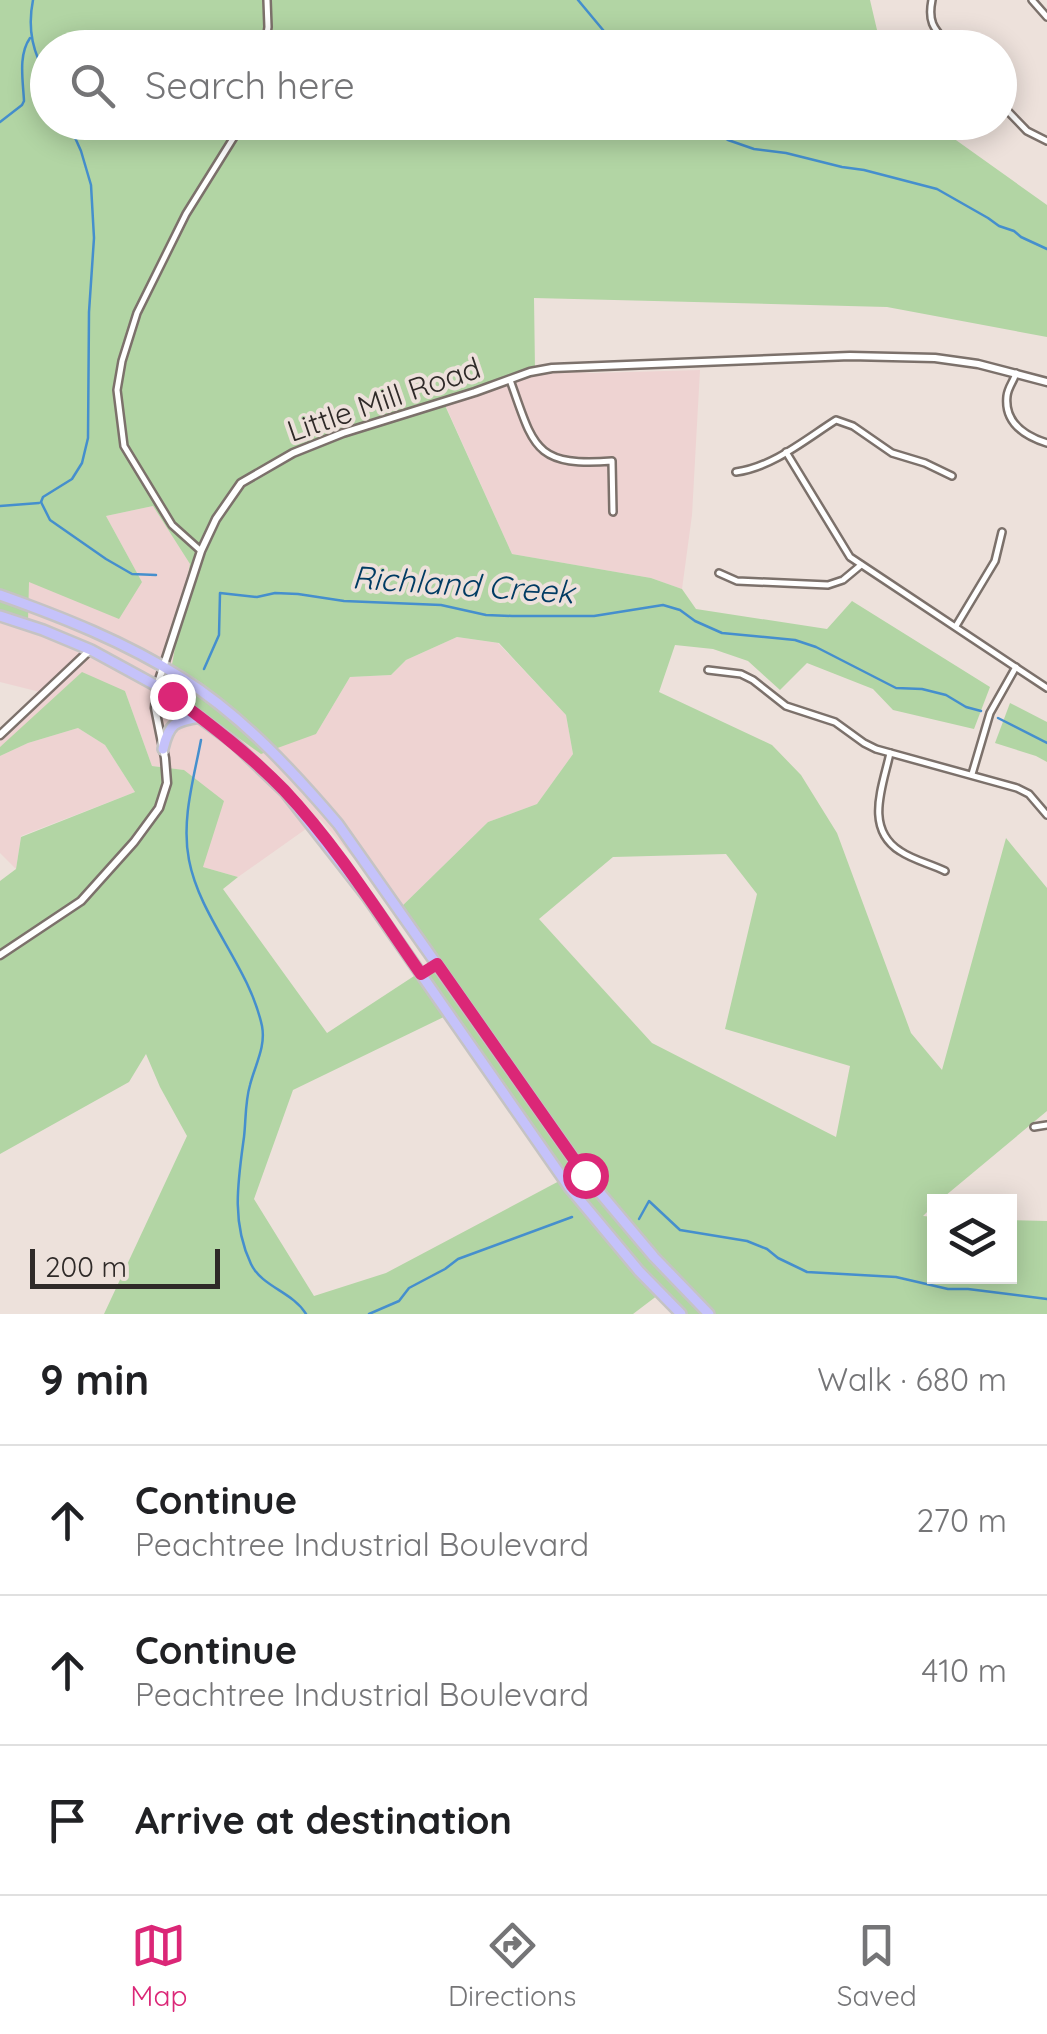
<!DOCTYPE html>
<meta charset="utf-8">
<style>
body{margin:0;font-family:Quicksand,sans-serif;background:#f6f6f6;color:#202124}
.controls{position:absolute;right:30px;bottom:30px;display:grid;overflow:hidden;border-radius:0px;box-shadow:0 5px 25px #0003}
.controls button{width:90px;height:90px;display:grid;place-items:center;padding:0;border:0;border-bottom:2px solid #e0e0e0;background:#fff;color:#202124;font:50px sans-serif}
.scale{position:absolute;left:30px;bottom:25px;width:190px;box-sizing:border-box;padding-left:10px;border:5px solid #2f2a28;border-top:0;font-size:28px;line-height:35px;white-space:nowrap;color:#2f2a28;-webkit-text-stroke:8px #ede1db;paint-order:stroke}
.stop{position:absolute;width:30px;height:30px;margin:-22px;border:8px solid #db2777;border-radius:50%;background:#fff}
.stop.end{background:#db2777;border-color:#fff;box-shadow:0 2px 10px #0008}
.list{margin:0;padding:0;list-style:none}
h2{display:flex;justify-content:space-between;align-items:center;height:130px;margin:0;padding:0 40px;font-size:42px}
h2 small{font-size:32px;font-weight:400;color:#757577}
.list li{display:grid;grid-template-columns:65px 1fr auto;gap:30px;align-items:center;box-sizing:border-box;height:150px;padding:0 40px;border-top:2px solid #e0e0e0}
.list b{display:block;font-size:38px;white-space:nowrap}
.list p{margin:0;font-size:32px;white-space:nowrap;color:#757577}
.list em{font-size:32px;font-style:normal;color:#757577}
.icon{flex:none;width:55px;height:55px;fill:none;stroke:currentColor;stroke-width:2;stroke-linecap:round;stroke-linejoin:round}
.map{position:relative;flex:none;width:1047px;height:1314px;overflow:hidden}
.search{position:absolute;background:#fff;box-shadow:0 5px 25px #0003;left:30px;right:30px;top:30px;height:110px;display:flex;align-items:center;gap:25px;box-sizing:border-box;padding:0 35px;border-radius:55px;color:#757577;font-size:38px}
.sheet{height:580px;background:#fff}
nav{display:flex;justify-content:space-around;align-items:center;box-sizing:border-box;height:140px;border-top:2px solid #e0e0e0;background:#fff;font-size:28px;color:#757577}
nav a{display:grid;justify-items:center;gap:5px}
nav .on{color:#db2777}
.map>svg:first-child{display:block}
.commercial{fill:#eed3d2}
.green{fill:#b2d5a4;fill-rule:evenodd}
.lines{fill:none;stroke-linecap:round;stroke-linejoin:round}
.stream{stroke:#458fcd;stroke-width:2.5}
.minor-casing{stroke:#7c716b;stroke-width:10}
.tertiary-casing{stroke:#7c716b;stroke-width:11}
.primary-casing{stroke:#c5c3c3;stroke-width:14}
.minor{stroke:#fff;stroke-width:5}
.tertiary{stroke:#fff;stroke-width:6}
.primary{stroke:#c5c2fa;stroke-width:9}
.route{stroke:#db2777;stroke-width:12}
.labels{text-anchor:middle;stroke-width:8;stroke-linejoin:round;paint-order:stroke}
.street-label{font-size:30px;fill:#2f2a28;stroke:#ede1db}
.water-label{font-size:32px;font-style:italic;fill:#003b63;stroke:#ede1db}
</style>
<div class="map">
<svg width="1047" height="1314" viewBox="0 0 1047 1314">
<rect width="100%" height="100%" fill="#ede1db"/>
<g class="commercial">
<path d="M535 370 594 373 700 370 692 515 682 589 651 578 512 554 443 400Z"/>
<path d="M153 506 190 564 316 734 350 677 391 675 406 660 457 637 498 643 566 715 573 754 537 804 488 822 398 910 320 819 238 877 203 867 184 770 152 766 125 691 0 747V738L44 693 0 682V615L29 582H142L106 516Z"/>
<path d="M78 728 105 745 135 792 21 836 16 869 0 853V756L28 743Z"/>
</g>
<g class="green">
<path d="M0 0H870L881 47 130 48 114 37 101 47 48 48V122L932 123 1047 205V337L887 307 534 298 535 370 443 401 512 554 651 578 682 589 696 609 827 629 852 601 990 687 974 729 893 710 873 689 807 663 780 690 748 661 713 649 675 645 659 692 772 745 801 775 837 833 911 1033 942 1070 1006 838 1047 888V1111L939 1201 934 1202V1205L923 1216 934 1217V1276H1010V1220L1047 1221V1314H683L662 1292 633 1314H104L187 1136 160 1087 146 1054 129 1082 0 1154V881L16 869 21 837 135 792 105 745 78 728 28 743 0 756V747L82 672 125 691 152 766 184 770 224 801 203 867 238 877 223 889 327 1033 437 961 398 910 488 822 537 804 573 754 566 715 499 643 457 637 406 660 391 675 350 677 316 734 261 754 168 687 190 564 153 506 106 516 142 582 119 619 29 582 28 621 0 615ZM726 854 757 894 725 1029 850 1066 836 1137 652 1043 539 919 613 857ZM452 1013 521 1111 563 1179 386 1273 314 1296 254 1199 293 1090Z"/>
<path d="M1010 703 1047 722V762L1036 756 995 743Z"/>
</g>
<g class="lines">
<g class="stream">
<path d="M33 0C27 30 33 53 48 79"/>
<path d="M578 0 618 48"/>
<path d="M0 122 22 105 24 101C23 80 18 55 30 38"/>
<path d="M696 122 707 125 711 130 728 140 754 149 786 153 842 167 864 170 937 189 988 218 999 226 1014 231 1021 237 1047 249"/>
<path d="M41 502 43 497 72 479 82 463 88 438 89 312 94 238 91 185 81 151 68 122"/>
<path d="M41 502 50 520 106 559 132 574 156 575"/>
<path d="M0 506 39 503"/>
<path d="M204 669 219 635 220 593 257 597 275 593 298 594 344 601 441 605 486 615 512 616H594L663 605 680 610 695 621 722 633 795 640 816 647 896 688 922 689 946 695 966 707 981 711"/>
<path d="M998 718 1047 743"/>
<path d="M201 740C194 778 181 820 189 860 200 918 249 966 262 1026 266 1047 255 1065 250 1085 245 1102 246 1120 244 1137 238 1181 231 1222 251 1264 262 1287 293 1292 306 1314"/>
<path d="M639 1219 649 1201 680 1230 747 1241 767 1249 778 1258 807 1272 896 1277 948 1289H968L1047 1299"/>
<path d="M369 1314 399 1301 409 1288 445 1269 458 1259 572 1217"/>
</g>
<g class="minor-casing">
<g id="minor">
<path d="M932 0C927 25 936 30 951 48"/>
<path d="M1032 0 1047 17"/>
<path d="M265 48 268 27 267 0"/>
<path d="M1000 103 1027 131 1047 141"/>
<path d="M1016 373C1014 381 1008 387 1007 396 1004 423 1025 436 1047 443"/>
<path d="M510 380C534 446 533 467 612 461L613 512"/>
<path d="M786 452 850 557 1047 688"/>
<path d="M736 472C773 467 806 439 836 420L853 426 892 453 925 463 952 476"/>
<path d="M201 551 172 525 124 446 117 390 122 361 137 313 186 214 234 137 241 122"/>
<path d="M719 573 737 581 828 585 843 580 861 565"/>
<path d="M956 626 995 561 1002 532"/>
<path d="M708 670 741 674 753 680 786 706 835 722 864 743 876 749 1017 788 1029 794 1047 815"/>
<path d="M890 753C883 786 864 828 900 851 913 860 931 864 945 871"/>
<path d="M972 774 990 713 1016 667"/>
<path d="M1034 1127 1047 1125"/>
</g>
</g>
<g class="tertiary-casing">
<g id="tertiary">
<path d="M0 735 90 650"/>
<path d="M0 955 81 901 134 842 159 808 167 783 165 758 155 708 157 686 201 551 216 519 241 483 293 453 343 433 475 392 530 372 552 368 850 356 935 358 978 364 1047 382"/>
</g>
</g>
<g class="primary-casing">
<g id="primary">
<path d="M0 595C62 617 125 642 182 678 241 715 293 771 338 824L585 1175 654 1257 709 1314"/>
<path d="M0 616 43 630 91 650 157 686 233 742 285 792 368 898 569 1187 639 1271 681 1314"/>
<path d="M163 749C169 723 175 721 200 717"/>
</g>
</g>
<use href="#minor" class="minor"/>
<use href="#tertiary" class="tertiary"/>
<use href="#primary" class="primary"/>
</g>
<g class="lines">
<path class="route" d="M172 696C211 725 250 755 284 790 336 845 378 912 421 974L437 964 585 1175"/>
</g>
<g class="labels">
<g class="street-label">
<text transform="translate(384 400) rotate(-19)" y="10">Little Mill Road</text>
</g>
<g class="water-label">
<text transform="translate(463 585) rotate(4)" y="11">Richland Creek</text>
</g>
</g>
</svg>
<div class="controls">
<button><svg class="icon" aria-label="layers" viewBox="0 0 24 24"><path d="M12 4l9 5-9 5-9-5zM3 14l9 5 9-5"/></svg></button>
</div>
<div class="scale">200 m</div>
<div class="stop" style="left:585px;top:1175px"></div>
<div class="stop end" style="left:172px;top:696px"></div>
<div class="search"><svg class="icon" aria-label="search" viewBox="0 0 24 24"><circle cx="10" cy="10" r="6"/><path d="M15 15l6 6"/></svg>Search here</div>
</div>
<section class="sheet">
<h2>9 min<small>Walk · 680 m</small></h2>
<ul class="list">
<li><svg class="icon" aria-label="ahead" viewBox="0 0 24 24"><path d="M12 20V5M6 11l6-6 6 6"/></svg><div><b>Continue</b><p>Peachtree Industrial Boulevard</p></div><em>270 m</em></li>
<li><svg class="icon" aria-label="ahead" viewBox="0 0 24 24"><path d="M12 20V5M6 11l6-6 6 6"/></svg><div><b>Continue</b><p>Peachtree Industrial Boulevard</p></div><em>410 m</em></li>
<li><svg class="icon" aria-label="arrive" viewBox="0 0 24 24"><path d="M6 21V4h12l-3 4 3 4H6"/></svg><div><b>Arrive at destination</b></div></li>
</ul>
</section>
<nav>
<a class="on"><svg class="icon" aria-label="map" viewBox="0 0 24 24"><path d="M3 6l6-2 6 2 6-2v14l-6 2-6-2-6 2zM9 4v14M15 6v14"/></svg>Map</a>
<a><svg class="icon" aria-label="directions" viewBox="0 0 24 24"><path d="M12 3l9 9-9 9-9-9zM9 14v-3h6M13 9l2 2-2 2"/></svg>Directions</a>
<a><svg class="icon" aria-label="saved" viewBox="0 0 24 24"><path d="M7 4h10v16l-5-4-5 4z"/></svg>Saved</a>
</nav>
